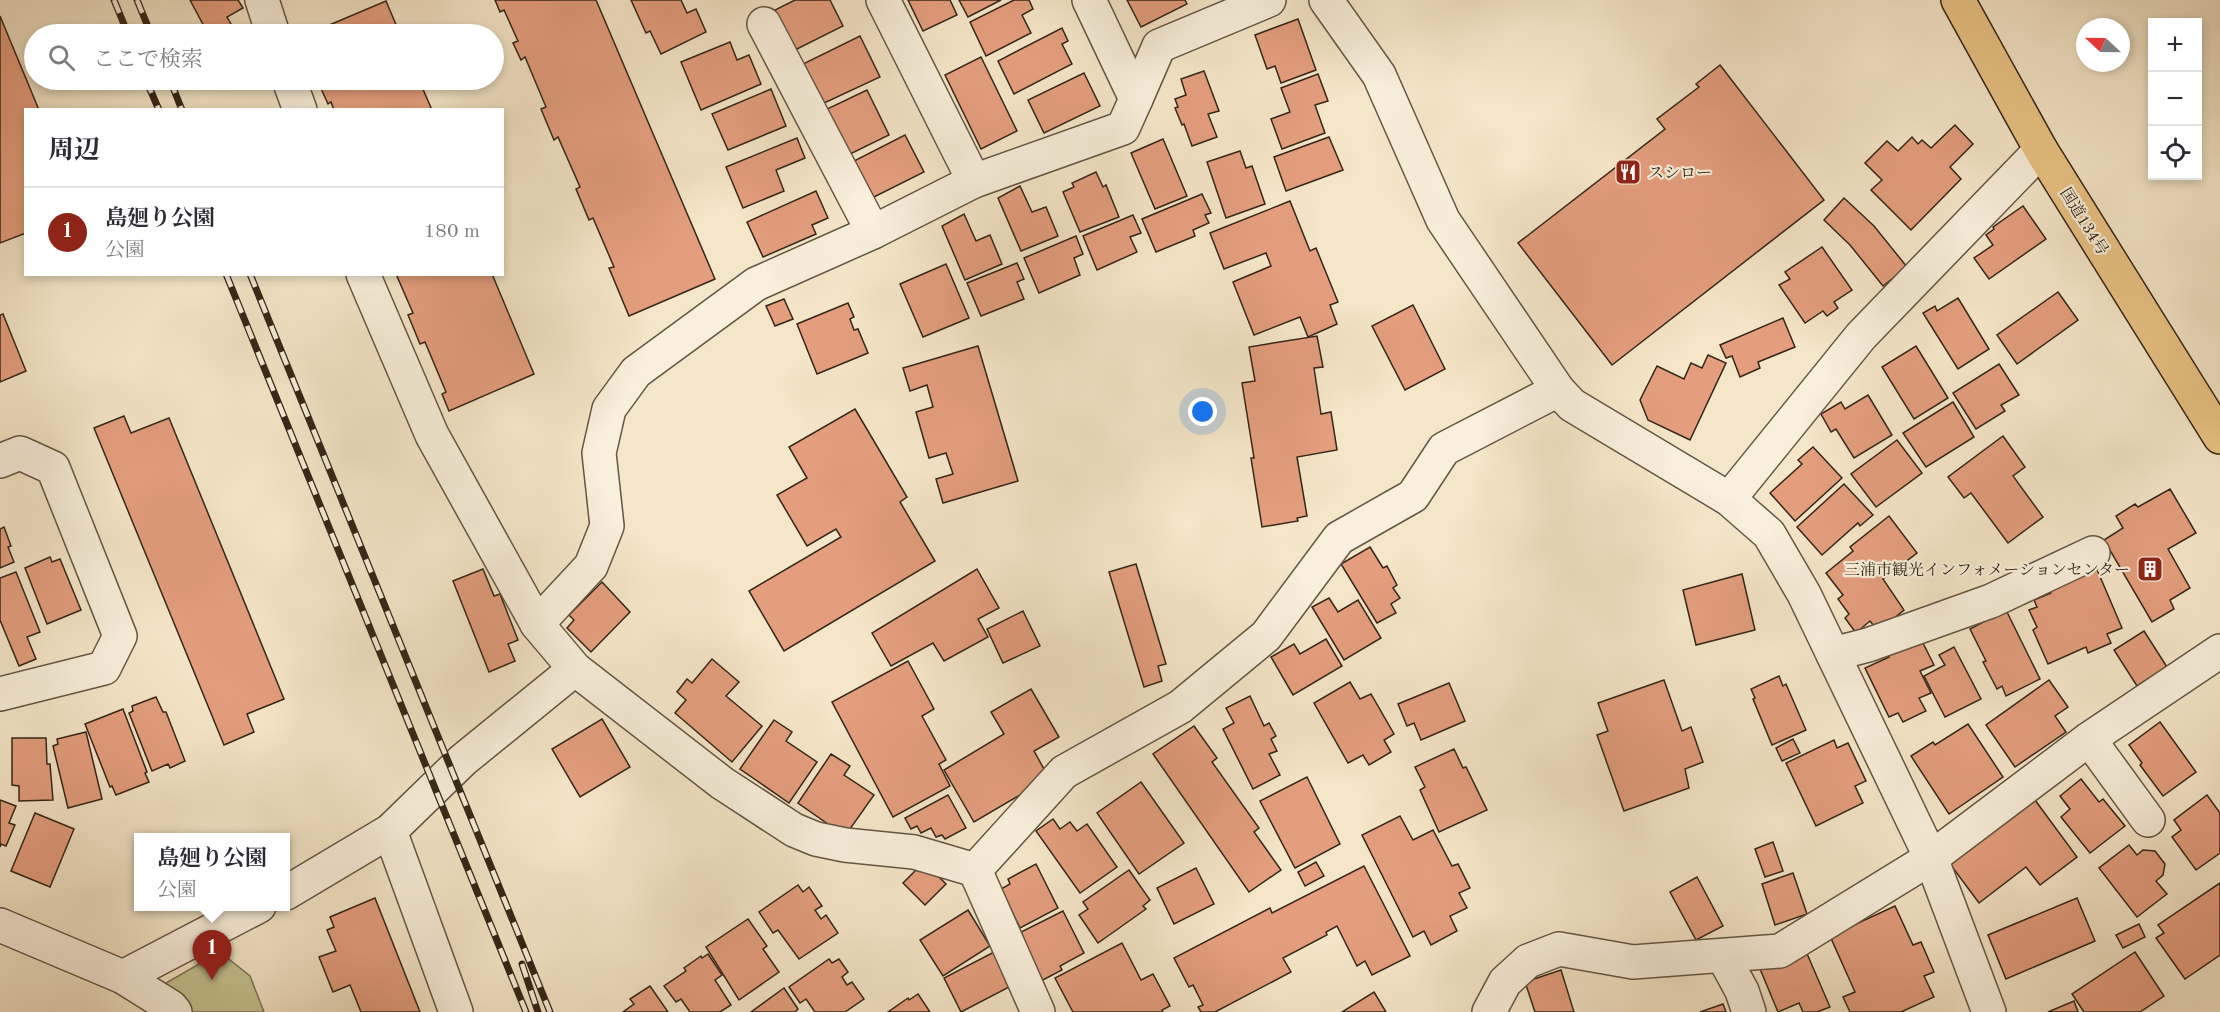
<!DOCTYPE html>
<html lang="ja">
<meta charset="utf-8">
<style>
body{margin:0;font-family:"Old Standard TT","Noto Serif JP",serif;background:#f2f2f3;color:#2b2b33}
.controls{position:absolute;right:18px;top:18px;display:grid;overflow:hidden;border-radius:0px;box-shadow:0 3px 9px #0003}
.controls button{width:54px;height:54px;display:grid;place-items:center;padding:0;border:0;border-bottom:2px solid #e1e1e2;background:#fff;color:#2b2b33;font:30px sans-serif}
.compass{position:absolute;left:2076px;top:18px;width:54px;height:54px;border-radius:50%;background:#fff;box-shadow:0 3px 9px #0003;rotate:292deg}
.you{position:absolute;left:1203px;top:412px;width:21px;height:21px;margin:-15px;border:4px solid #fff;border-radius:50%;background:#1a73e8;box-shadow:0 0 0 9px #1a73e833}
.badge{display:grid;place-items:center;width:39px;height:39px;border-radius:50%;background:#8f2418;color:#fff;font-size:20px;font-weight:700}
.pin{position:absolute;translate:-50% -50px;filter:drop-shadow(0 2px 3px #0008)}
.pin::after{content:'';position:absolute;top:32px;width:21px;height:18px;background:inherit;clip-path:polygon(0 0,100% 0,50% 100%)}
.popup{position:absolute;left:134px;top:833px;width:156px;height:78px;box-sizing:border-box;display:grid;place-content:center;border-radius:0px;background:#fff;filter:drop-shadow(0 2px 4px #0005);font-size:20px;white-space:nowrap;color:#7c7c81}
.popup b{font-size:22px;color:#2b2b33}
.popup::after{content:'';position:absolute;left:50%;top:100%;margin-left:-12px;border:12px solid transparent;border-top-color:#fff}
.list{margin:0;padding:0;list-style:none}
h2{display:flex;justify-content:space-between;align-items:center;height:78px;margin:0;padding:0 24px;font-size:26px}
h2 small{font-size:20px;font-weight:400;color:#7c7c81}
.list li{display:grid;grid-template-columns:39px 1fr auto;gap:18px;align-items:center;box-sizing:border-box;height:90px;padding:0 24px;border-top:2px solid #e1e1e2}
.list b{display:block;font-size:22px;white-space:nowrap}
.list p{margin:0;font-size:20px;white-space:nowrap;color:#7c7c81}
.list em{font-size:20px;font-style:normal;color:#7c7c81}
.icon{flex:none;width:33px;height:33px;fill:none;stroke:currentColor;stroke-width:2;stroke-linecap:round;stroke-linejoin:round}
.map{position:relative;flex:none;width:2220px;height:1012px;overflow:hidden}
.search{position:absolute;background:#fff;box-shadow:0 3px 9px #0003;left:24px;top:24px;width:480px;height:66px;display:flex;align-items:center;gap:15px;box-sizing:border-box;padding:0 21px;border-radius:33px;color:#7c7c81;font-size:22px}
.panel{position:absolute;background:#fff;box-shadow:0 3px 9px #0003;left:24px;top:108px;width:480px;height:168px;border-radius:0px}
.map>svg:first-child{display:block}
.green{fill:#c4c391;stroke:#7c7454;stroke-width:1.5}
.building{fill:#e49e7d;stroke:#342618;stroke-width:1.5}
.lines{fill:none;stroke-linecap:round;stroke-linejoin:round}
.minor-casing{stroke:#645644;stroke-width:36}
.highway-casing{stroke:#342618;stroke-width:36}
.minor{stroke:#f8efdc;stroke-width:33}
.highway{stroke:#eac384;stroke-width:33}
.rail-casing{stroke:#342618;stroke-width:7}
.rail{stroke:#f8efdc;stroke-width:4.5;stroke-dasharray:14;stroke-linecap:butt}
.labels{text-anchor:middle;stroke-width:4.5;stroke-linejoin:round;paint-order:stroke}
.poi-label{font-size:16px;fill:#342618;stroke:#f8efdc;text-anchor:start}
.street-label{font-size:16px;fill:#342618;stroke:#f8efdc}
</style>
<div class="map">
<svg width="2220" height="1012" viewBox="0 0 2220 1012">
<rect width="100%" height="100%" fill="#f4e6c9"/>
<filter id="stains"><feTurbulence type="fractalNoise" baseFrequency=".00333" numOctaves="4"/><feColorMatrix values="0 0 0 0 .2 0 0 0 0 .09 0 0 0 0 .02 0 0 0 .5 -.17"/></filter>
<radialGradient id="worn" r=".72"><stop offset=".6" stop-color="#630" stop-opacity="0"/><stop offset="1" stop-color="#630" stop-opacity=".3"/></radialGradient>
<path class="green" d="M220 952 250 976 264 1012H185L166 983Z"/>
<g class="building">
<path d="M190 0H238L243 8 227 17 231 24 214 34 211 27 206 30Z"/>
<path d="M495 0H596L715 279 629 316 609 268 614 267 593 218 589 220 576 189 580 187 558 137 554 140 541 109 546 107 525 57 521 60 513 43 518 41 504 10 500 12Z"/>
<path d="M631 0H681L687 13 696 9 706 32 661 54 650 31 646 33Z"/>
<path d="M795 0H830L843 26 795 50 775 10Z"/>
<path d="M908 0H950L957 15 923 31Z"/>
<path d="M959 0H1001L968 17Z"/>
<path d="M1014 0H1029L1033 9 1022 15 1031 33 986 56 970 22Z"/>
<path d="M1127 0H1185L1187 4 1141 27Z"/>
<path d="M386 1 400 34H308Z"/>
<path d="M0 16 39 110H26V233L0 243Z"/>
<path d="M1298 19 1316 70 1281 83 1275 66 1267 69 1255 35Z"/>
<path d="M1062 28 1068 41 1062 44 1072 64 1014 94 998 61Z"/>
<path d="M860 36 880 77 822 104 803 64Z"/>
<path d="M730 42 737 60 749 55 761 84 701 110 681 62Z"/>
<path d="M981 57 1017 131 981 149 945 75Z"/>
<path d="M1720 65 1824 200 1612 365 1518 243 1665 129 1657 119 1699 87 1696 84Z"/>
<path d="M1204 71 1219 111 1208 114 1217 137 1192 146 1184 124 1182 125 1175 108 1178 107 1175 99 1186 95 1181 79Z"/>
<path d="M1084 73 1100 106 1044 133 1028 100Z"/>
<path d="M1318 74 1328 101 1315 105 1325 133 1282 149 1271 119 1290 112 1281 88Z"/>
<path d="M322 80H419L432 110H334L331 102 328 104 319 84 323 83Z"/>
<path d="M771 89 786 126 728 150 712 114Z"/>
<path d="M867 90 889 135 846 156 825 110Z"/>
<path d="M1955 125 1973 144 1950 167 1961 179 1911 230 1871 190 1882 180 1865 163 1887 141 1898 151 1912 137 1918 144 1922 140 1931 148Z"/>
<path d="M905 135 924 172 870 199 852 162Z"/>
<path d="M1329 137 1343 170 1286 191 1274 157Z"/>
<path d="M797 138 805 158 776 170 784 191 743 208 726 167Z"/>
<path d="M1163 139 1187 196 1155 209 1131 153Z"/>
<path d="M1240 151 1246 168 1252 166 1265 204 1226 218 1207 162Z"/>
<path d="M1096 172 1103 187 1106 185 1119 217 1080 232 1063 192 1074 187 1072 183Z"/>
<path d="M1020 186 1032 212 1046 207 1058 236 1021 251 998 198Z"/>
<path d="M816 191 828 218 812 225 816 234 763 257 747 222Z"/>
<path d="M1202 194 1211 213 1205 215 1209 223 1193 230 1195 236 1156 252 1142 219Z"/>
<path d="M1844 198 1874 226 1907 267 1883 286 1850 245 1824 220Z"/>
<path d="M1290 201 1310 251 1316 248 1338 302 1330 305 1337 324 1308 337 1300 317 1254 335 1233 282 1271 266 1266 253 1224 269 1210 233Z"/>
<path d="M2023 206 2046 239 1989 279 1974 258 1993 245 1986 235 1994 229 1993 227Z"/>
<path d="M964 214 976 241 990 235 1002 264 965 280 942 226Z"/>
<path d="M1133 215 1141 233 1130 237 1137 252 1097 270 1083 236Z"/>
<path d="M1076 236 1083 254 1074 258 1080 275 1039 293 1024 258Z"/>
<path d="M1822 247 1852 290 1834 302 1838 308 1827 316 1823 311 1805 323 1779 285 1790 279 1785 272Z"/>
<path d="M1017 263 1024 279 1017 282 1024 299 981 316 967 283Z"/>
<path d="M946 264 969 318 923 337 900 284Z"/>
<path d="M396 274H492L534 374 449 411 442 394 446 392 425 342 420 344 408 315 413 313Z"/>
<path d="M2058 292 2078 320 2017 364 1997 335Z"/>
<path d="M1958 298 1989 349 1958 369 1923 313 1935 306 1937 311Z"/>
<path d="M784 299 793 319 775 326 766 306Z"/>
<path d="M848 303 854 317 850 319 854 330 858 329 868 353 817 374 797 324Z"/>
<path d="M1413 305 1445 369 1405 390 1372 326Z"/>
<path d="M3 314 26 371 0 382V315Z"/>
<path d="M1783 318 1795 347 1758 362 1760 368 1740 377 1732 356 1726 358 1720 345Z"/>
<path d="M1317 336 1323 367 1314 368 1321 414 1331 412 1337 450 1297 457 1307 516 1297 518 1298 521 1262 527 1251 458H1254L1242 383 1255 381 1249 347Z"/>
<path d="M978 346 1018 481 943 503 936 479 953 474 946 453 929 458 916 412 933 407 927 385 910 391 903 368Z"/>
<path d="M1916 346 1948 398 1914 419 1882 367Z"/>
<path d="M1708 355 1726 363 1690 440 1648 420 1640 400 1657 366 1684 379 1691 363 1702 368Z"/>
<path d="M1999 364 2019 395 2001 405 2005 411 1976 429 1953 393Z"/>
<path d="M1868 395 1892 435 1854 458 1836 429 1831 432 1821 414 1841 402 1845 409Z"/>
<path d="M1953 402 1974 437 1926 467 1903 433Z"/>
<path d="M855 409 907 497 900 502 935 561 784 651 749 591 841 537 836 529 807 546 777 495 807 478 789 447Z"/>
<path d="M124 416 131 433 169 418 284 699 247 714 254 732 224 745 94 428Z"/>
<path d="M2003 436 2025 467 2013 476 2043 517 2008 543 1971 493 1964 498 1948 477Z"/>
<path d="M1897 440 1922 473 1876 507 1851 474Z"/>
<path d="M1813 447 1842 478 1795 521 1770 493 1802 464 1798 460Z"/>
<path d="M1844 484 1873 515 1860 526 1858 523 1822 555 1797 527Z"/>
<path d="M2170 489 2196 533 2168 549 2190 588 2170 600 2174 609 2152 622 2104 540 2123 528 2116 516 2135 504 2138 507Z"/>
<path d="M1889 516 1917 553 1883 579 1904 610 1878 631 1870 621 1856 633 1845 618 1849 614 1838 599 1843 595 1826 573 1853 551 1850 547Z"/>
<path d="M4 527 11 546 8 547 14 562 0 568V529Z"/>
<path d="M1370 547 1383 568 1387 566 1397 585 1393 588 1400 598 1391 604 1396 613 1377 623 1341 564Z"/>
<path d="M50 557 52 562 60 559 81 610 47 624 25 568Z"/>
<path d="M1136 564 1166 664 1158 666 1162 681 1144 687 1109 572Z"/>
<path d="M2096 567 2122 628 2107 634 2111 643 2088 653 2086 647 2048 664 2033 630 2037 627 2029 610 2037 607 2034 600 2051 593 2049 587Z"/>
<path d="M483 569 494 596 500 594 518 640 508 644 515 661 489 672 453 581Z"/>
<path d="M977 569 999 608 978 619 988 637 944 661 933 643 891 666 872 633Z"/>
<path d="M16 572 40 632 27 637 36 659 19 666 0 620V578Z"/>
<path d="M1742 574 1755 630 1696 645 1683 590Z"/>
<path d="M602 582 630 612 591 652 567 628 574 620 569 615Z"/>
<path d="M1329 598 1338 612 1358 600 1381 638 1344 660 1312 607Z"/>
<path d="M2006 610 2040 679 2006 696 2002 686 1997 689 1983 662 1986 661 1970 629Z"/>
<path d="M1023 611 1040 646 1003 663 987 629Z"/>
<path d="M2144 631 2167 667 2137 686 2114 650Z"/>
<path d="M1919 635 1934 665 1920 671 1931 693 1919 698 1926 711 1903 722 1898 713 1889 717 1865 668 1889 657 1886 650Z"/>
<path d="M1326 639 1342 666 1293 695 1271 657 1294 644 1300 654Z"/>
<path d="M1954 647 1981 699 1945 717 1924 676 1945 665 1939 655Z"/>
<path d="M712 659 739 682 726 696 762 726 732 762 675 713 686 700 677 692 687 679 692 683Z"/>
<path d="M908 661 934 709 922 716 946 760 939 764 950 786 893 817 832 702Z"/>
<path d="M1779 676 1783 686 1786 684 1806 730 1772 745 1753 699 1755 698 1751 689Z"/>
<path d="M1664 680 1682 731 1691 727 1703 762 1685 769 1689 788 1624 811 1597 735 1608 731 1598 703Z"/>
<path d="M2049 680 2068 707 2055 716 2066 732 2015 767 1986 725Z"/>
<path d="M1350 682 1360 699 1371 694 1394 734 1384 740 1391 752 1369 765 1363 755 1348 763 1314 703Z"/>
<path d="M1449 683 1465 721 1421 740 1414 723 1407 726 1398 704Z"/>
<path d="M1031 689 1059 737 1034 751 1049 778 974 822 944 770 1004 734 991 712Z"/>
<path d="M1250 696 1264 726 1269 723 1276 736 1271 739 1277 751 1269 754 1280 775 1253 789 1223 729 1234 723 1226 708Z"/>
<path d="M156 697 163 712H166L185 761 170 768 168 764 152 771 129 713 133 711 132 706Z"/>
<path d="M123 709 147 772 145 773 149 782 116 795 112 786 110 787 85 724Z"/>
<path d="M602 719 630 767 580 797 552 749Z"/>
<path d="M774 720 792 732 786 741 817 762 789 803 740 769Z"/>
<path d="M2160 722 2196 772 2163 796 2140 765 2142 763 2129 745Z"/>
<path d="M1968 724 2003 777 1949 814 1911 756 1933 742 1935 745Z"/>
<path d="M1194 726 1217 758 1212 762 1259 828 1254 832 1281 870 1249 892 1153 754Z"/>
<path d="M86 732 102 799 68 808 53 746 58 744 57 739Z"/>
<path d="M12 738H46L47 764H50L53 800 19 801V786L12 785Z"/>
<path d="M1793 739 1800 753 1782 761 1776 748Z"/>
<path d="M1834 740 1837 748 1848 743 1866 781 1855 786 1863 803 1816 826 1786 763Z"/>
<path d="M1454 749 1463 768 1466 767 1487 810 1439 832 1420 790 1425 787 1415 767Z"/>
<path d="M831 754 850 766 844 775 874 795 845 836 798 803Z"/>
<path d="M1307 777 1340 844 1295 868 1260 801Z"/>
<path d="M2081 779 2099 802 2103 799 2125 826 2090 853 2061 817 2070 809 2060 796Z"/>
<path d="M1141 782 1184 843 1139 874 1097 813Z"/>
<path d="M948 795 966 828 945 839 942 835 936 837 931 828 921 833 917 826 911 829 905 818Z"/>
<path d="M2207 795 2220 813V853L2196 870 2172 837 2181 830 2174 820Z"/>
<path d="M0 800 16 806 9 823 15 825 6 846 1 844 0 847Z"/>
<path d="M2035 800 2077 857 2040 885 2026 867 1979 903 1950 864Z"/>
<path d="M35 813 74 829 50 887 11 871Z"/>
<path d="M1400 816 1413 840 1433 830 1452 866 1458 864 1470 888 1459 893 1467 908 1450 916 1457 931 1431 945 1424 931 1413 937 1362 835Z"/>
<path d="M1053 819 1060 829 1070 822 1077 831 1087 824 1117 867 1080 893 1036 831Z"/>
<path d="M1773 842 1783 871 1765 877 1755 849Z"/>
<path d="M2129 845 2137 855 2143 850 2155 851 2165 864 2163 875 2156 881 2167 894 2137 917 2099 868Z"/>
<path d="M924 862 946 884 925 905 903 883Z"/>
<path d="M1316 862 1324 876 1305 886 1298 872Z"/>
<path d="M1036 864 1058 908 1020 928 1001 889 1010 884 1008 879Z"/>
<path d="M1364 866 1410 956 1372 975 1365 961 1357 966 1337 926 1326 932 1327 935 1283 958 1291 972 1215 1012H1201L1198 1007 1203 1005 1193 985 1189 987 1174 958 1270 908 1272 913Z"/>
<path d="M1196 868 1214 904 1174 924 1157 888Z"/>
<path d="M1129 870 1150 900 1143 906 1146 909 1098 943 1079 915 1088 909 1083 902Z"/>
<path d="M1793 873 1807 914 1775 925 1762 884Z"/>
<path d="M1697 877 1723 926 1696 940 1670 892Z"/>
<path d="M2220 883V955L2185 979 2156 938 2164 933 2158 925Z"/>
<path d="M798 885 803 892 809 887 822 906 815 910 821 919 826 915 838 933 799 959 778 930 773 933 759 912Z"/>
<path d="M375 898 420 1012H361L350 985 333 992 319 957 336 951 327 930 334 927 330 917Z"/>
<path d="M2077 898 2095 941 2006 979 1988 935Z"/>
<path d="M1895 906 1913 945 1921 942 1934 972 1924 976 1934 997 1901 1012H1850L1843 997 1855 992 1830 936Z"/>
<path d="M968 910 990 946 943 976 920 940Z"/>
<path d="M1063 911 1084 953 1060 966 1062 970 1041 981 1017 934Z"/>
<path d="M748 919 767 946 763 949 779 972 739 1000 706 947Z"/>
<path d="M2139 924 2145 937 2123 948 2116 935Z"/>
<path d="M1122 943 1141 980 1153 974 1170 1006 1162 1010 1163 1012H1073L1055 978Z"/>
<path d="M1805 949 1830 1007 1817 1012H1803L1799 1003 1778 1012 1760 969Z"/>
<path d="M996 951 1013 985 961 1012 944 978Z"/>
<path d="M2135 952 2164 996 2140 1012H2084L2072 994Z"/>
<path d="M708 954 722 975 715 980 731 1005 720 1012H690L681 999 676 1002 664 986 686 971 684 968 701 956 702 958Z"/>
<path d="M829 959 832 963 839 959 848 972 842 977 847 985 852 982 864 999 845 1012H815L806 999 800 1003 789 987Z"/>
<path d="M1561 970 1574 1012H1535L1525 982Z"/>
<path d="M650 986 668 1012H623L634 1004 630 999Z"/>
<path d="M784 988 798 1009 795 1012H751Z"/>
<path d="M1374 992 1386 1012H1342Z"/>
<path d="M918 994 930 1012H888L908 998 909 1000Z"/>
<path d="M2074 1001 2078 1012H2048Z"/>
<path d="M1723 1004 1726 1012H1700Z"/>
</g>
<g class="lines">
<g class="minor-casing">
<g id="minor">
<path d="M262 0 273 34"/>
<path d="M883 0 974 181"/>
<path d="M1089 0 1136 99 1123 128 974 181 873 232 756 284 636 372 609 409 599 453 607 526 591 566 537 624 575 669 722 783 794 830 816 839 845 845 914 852 975 870 1064 772 1180 707 1266 636 1339 538 1413 496 1444 449 1558 390"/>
<path d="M1326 0 1379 75 1443 220 1558 390 1572 405 1729 499 1769 534 1804 594 1931 858 1989 1012"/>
<path d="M764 24 873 232"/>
<path d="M289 80 300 110"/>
<path d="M1136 99 1159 46 1269 0"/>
<path d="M363 274 432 435 537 624"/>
<path d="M0 461 20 453 53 468 120 636 104 668 0 694"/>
<path d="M1729 499 1861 336 2041 150"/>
<path d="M1833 654 1868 645 1991 601 2093 553"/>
<path d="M2089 739 2148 820"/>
<path d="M390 831 456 1012"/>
<path d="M975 870 1038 1012"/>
<path d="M286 893 390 831 463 760 575 669"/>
<path d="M0 925 123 977 171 1007 175 1012"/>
<path d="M1723 956 1742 991 1749 1012"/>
<path d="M123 977 259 906"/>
<path d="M1489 1012 1505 982 1528 961 1559 949 1633 962 1780 951 1931 858 2089 739 2220 651"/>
</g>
</g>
<g class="highway-casing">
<path id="highway" d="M1958 0 2041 150 2220 437"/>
</g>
<use href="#minor" class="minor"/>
<use href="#highway" class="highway"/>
<g class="rail-casing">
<g id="rail">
<path d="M114 0 128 34"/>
<path d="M137 0 151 34"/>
<path d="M146 80 159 110"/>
<path d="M170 80 182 110"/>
<path d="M226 274 526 1012"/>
<path d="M250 274 550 1012"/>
<path d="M522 964 538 1012"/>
</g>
</g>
<use href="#rail" class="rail"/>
</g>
<defs>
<g id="restaurant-square" transform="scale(1.35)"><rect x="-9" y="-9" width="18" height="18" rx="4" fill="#8f2418" stroke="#f8efdc"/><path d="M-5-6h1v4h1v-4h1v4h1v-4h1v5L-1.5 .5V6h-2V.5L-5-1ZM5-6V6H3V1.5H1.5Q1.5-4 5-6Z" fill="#fff"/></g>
<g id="building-square" transform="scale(1.35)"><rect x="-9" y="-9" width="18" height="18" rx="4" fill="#8f2418" stroke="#f8efdc"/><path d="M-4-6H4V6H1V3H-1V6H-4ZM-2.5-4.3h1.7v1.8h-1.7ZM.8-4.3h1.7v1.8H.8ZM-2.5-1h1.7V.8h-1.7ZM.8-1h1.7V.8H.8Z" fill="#fff"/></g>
</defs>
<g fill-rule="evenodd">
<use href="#restaurant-square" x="1628" y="172"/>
<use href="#building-square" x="2150" y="569"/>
</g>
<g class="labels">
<g class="poi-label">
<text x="1648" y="178">スシロー</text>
<text x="2130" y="575" text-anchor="end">三浦市観光インフォメーションセンター</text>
</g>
<g class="street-label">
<text transform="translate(2085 221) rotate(58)" y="6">国道134号</text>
</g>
</g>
<rect width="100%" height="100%" filter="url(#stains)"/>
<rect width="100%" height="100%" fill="url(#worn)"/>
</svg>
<div class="controls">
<button>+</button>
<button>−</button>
<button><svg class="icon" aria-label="locate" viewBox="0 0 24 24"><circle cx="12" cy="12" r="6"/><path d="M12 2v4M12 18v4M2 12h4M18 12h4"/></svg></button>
</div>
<svg class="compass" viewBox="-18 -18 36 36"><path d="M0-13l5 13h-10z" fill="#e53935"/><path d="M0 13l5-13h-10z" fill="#7c7c81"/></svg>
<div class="you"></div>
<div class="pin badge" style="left:212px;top:980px">1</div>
<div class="popup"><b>島廻り公園</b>公園</div>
<div class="search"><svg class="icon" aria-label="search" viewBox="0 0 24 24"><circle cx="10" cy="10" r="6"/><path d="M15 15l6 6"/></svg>ここで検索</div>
<section class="panel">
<h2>周辺<small></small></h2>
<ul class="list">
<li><span class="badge">1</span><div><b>島廻り公園</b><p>公園</p></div><em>180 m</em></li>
</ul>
</section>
</div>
